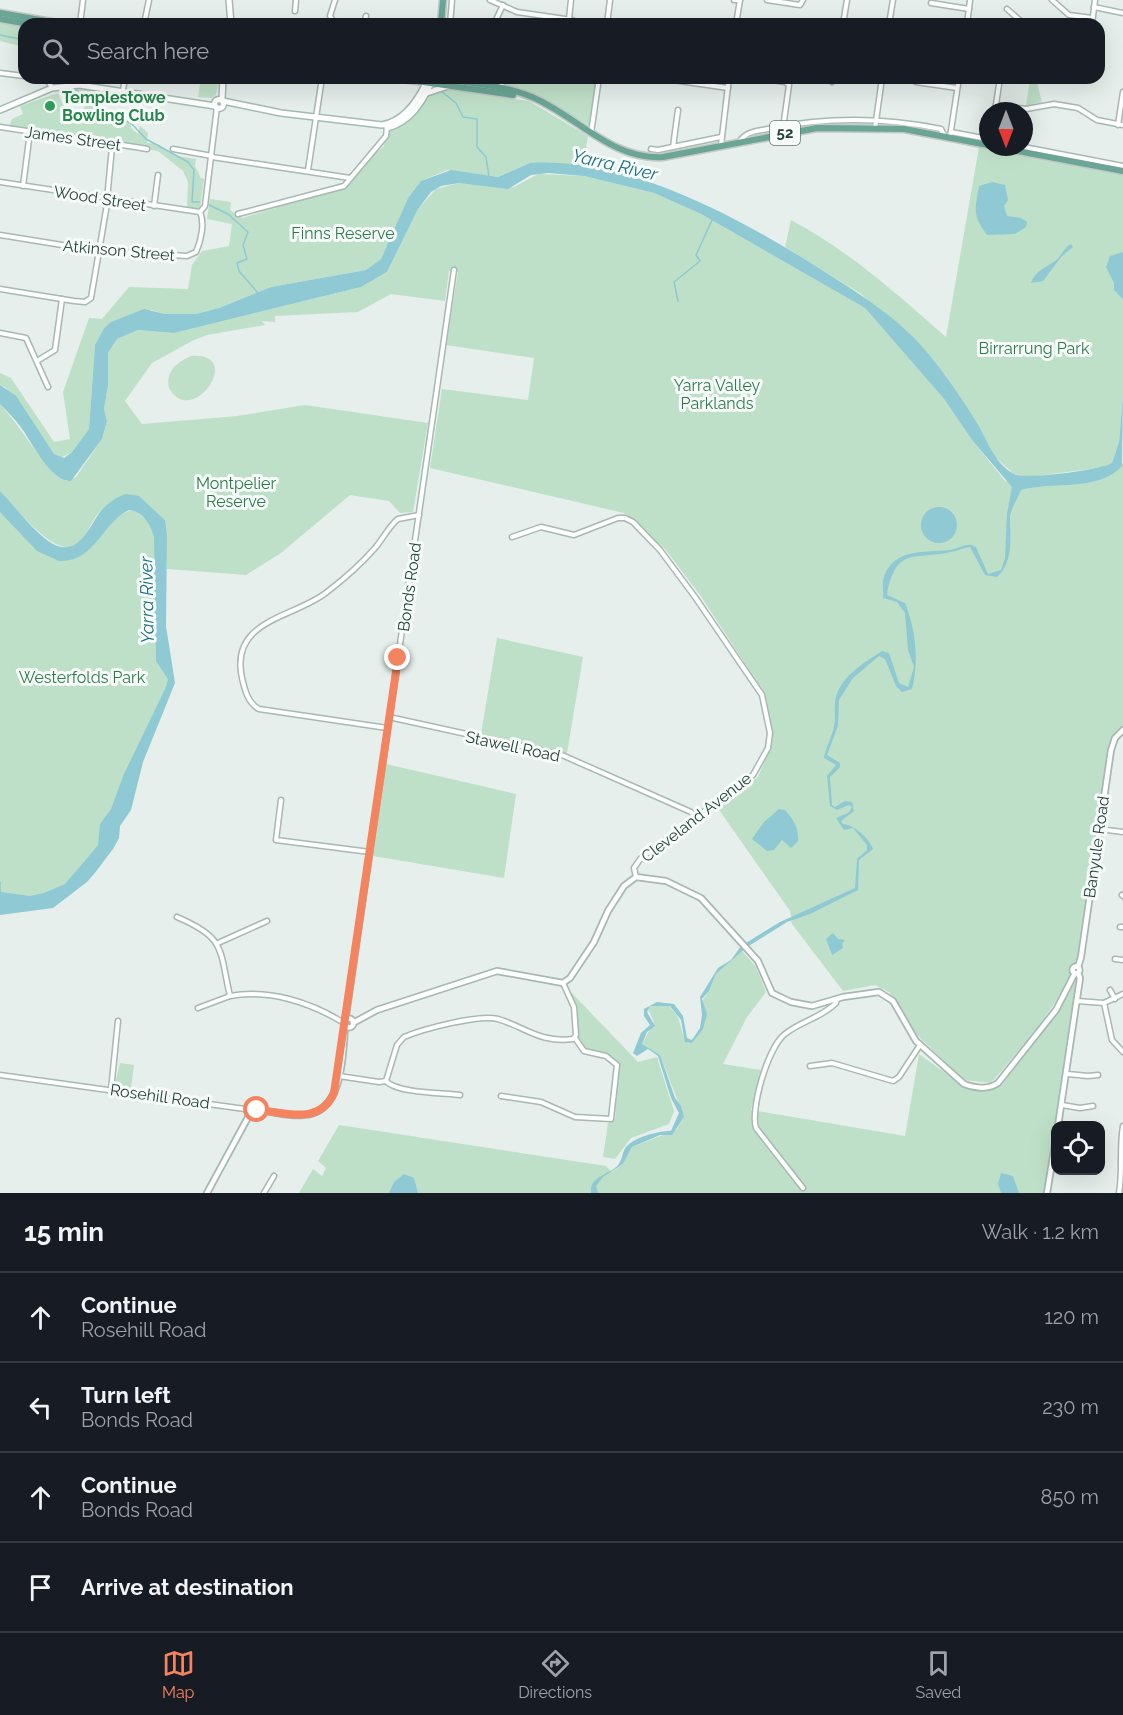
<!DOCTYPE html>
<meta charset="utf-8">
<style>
body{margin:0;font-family:Raleway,sans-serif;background:#20242c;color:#f1f3f6}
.controls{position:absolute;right:18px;bottom:18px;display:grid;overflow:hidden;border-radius:12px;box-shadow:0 6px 24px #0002}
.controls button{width:54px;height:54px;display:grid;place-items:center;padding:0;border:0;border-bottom:2px solid #363941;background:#171b24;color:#f1f3f6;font:30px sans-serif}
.compass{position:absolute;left:979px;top:102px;width:54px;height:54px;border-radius:50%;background:#171b24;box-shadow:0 6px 24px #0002;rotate:180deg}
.stop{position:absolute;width:18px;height:18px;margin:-14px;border:4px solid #f4845f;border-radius:50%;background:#fff}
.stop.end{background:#f4845f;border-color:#fff;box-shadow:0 2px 6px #0008}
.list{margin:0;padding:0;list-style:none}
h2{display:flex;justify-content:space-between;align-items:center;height:78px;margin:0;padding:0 24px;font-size:26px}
h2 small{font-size:20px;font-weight:400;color:#9ea1a6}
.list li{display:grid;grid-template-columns:39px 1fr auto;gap:18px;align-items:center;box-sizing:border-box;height:90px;padding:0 24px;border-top:2px solid #363941}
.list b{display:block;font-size:22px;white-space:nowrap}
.list p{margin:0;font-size:20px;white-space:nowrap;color:#9ea1a6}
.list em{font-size:20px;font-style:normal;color:#9ea1a6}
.icon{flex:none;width:33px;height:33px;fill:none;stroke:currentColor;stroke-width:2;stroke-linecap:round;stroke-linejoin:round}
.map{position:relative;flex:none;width:1123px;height:1193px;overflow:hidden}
.search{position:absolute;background:#171b24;box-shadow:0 6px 24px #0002;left:18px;right:18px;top:18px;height:66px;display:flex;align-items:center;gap:15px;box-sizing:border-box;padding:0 21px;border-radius:18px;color:#9ea1a6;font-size:22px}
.sheet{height:438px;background:#171b24}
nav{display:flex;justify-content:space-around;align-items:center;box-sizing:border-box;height:84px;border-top:2px solid #363941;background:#171b24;font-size:16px;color:#9ea1a6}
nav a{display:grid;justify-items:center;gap:3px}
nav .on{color:#f4845f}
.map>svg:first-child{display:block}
.green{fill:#bfe0c8}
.water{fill:#8ec9d4}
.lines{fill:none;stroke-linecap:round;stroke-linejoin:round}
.stream{stroke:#8ec9d4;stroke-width:1.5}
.minor-casing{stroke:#a8b8b2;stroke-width:7}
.tertiary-casing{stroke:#a8b8b2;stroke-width:8}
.secondary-casing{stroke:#a4bbb3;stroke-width:8}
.primary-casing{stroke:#c2cac8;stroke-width:9}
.minor{stroke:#fff;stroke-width:4}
.tertiary{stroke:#fff;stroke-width:4.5}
.secondary{stroke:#fff;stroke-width:5}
.primary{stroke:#6aa596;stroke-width:6}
.route{stroke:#f4845f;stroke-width:8}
.leisure-dot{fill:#2e9e5b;stroke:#f7fbf9;stroke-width:2}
.labels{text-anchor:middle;stroke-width:6;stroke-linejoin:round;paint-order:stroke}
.shield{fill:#f7fbf9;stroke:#637a73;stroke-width:1.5}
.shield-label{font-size:15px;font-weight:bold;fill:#24423a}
.leisure-label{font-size:16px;font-weight:bold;fill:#27864d;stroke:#f7fbf9;text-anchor:start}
.street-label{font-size:16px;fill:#24423a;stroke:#f7fbf9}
.park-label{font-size:16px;fill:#2d7a4b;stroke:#f7fbf9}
.water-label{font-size:18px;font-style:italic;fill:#1c6f80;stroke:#f7fbf9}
</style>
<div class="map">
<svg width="1123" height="1193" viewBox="0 0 1123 1193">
<rect width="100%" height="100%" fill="#e6efeb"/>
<g class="green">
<path d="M0 22 24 27V47L0 41Z"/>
<path d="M201 78H219L216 95 212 98 198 97Z"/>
<path d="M505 78H598L590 126 534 94 503 85Z"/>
<path d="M1030 79H1036L1042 102 1026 106Z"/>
<path d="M73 89 100 91 97 118 123 117 124 114 132 118 131 128 138 134 140 126 148 133 147 143 158 144 177 156 196 159 195 166 201 178 204 179 200 208H187L188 182 183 171 158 151 9 127 12 119 23 114 20 106 58 93 69 119 82 113 85 106 65 92Z"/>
<path d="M446 89 529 101 588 136 583 165 530 163 498 177 447 170 421 181 408 198 381 259 366 270 271 287 219 308 196 314H165L151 310 104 328 95 345 89 429 72 452 60 458 54 454 6 388 0 385V373L11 378 54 442 70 439 63 392 89 318 102 319 129 287 188 289 192 265 202 251 229 246 232 224 207 219 210 199 231 202 230 210 242 218 337 190 346 186 366 161 384 146 383 143 390 130 402 124 428 94Z"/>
<path d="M979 147 1123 174V394L1119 442 1112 463 1106 467 1028 477 1014 474 995 457 977 424 939 371 861 294 785 247 791 220C848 250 897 294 946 337Z"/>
<path d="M538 174 584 176 654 193 701 214 865 308 944 399 972 440 1005 481C1033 486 1107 492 1123 463V728L1109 743 1079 957C1072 966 1071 977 1065 986 1045 1022 1017 1052 991 1083L964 1080 912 1030 889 992 875 985 843 991 792 924 790 911 717 807 758 777 769 751 773 738 765 694 700 595 665 549 624 513 430 468 442 389 528 400 534 358 446 345 458 272 449 271 445 301 391 294 358 312 275 316V322L262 321 265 325 207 335 192 341 152 363 125 401 142 424 237 416 305 405 428 423 413 512 400 513 389 501 350 495 281 553 246 575 167 569 165 520 139 496C129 499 117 500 108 505 94 512 90 531 80 542 58 565 14 505 0 491V404C23 429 38 461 66 481L76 477 102 439 107 421 104 409 108 386V353L117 339 138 330 174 333 361 287 387 272 418 209 436 189 459 183 514 187Z"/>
<path d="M191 356C246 351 192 430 169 388 165 372 177 362 191 356Z"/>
<path d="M133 509 156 527 170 676 165 695C148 734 101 868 67 886 42 899 26 897 0 894V511L61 561 117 516Z"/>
<path d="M497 638 583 657 567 753 481 734Z"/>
<path d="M386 764 516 794 504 878 373 856Z"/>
<path d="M742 951 756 967 766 992 747 1017 723 1064 761 1070 751 1110 905 1136 919 1054 962 1085 986 1091 1002 1085 1063 1003 1077 978 1046 1193H299L313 1169 322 1176 326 1168 318 1161 339 1125 606 1166 612 1172 623 1164 632 1147 676 1130 684 1117 660 1055 642 1044 654 1022 648 1009 650 1006H669C684 1020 678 1031 688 1043 703 1030 710 1019 702 1001L709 991 716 974Z"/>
<path d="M567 988 638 1062 657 1057 674 1111 669 1124 631 1138 615 1159 603 1157 608 1123 615 1120 619 1063C610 1051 594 1058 584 1049 574 1039 577 1023 576 1011 575 1004 570 996 567 988Z"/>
<path d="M120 1063 134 1065 131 1088 115 1084Z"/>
</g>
<g class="water">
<path d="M530 163C637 156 757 228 844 284 867 299 892 316 912 336 933 356 962 398 977 423 988 441 994 463 1014 474 1024 480 1101 470 1112 463L1119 442 1123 394 1122 466C1099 492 1052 481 1021 490 1018 498 1011 508 1010 517 1010 537 1014 562 997 577L985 575 970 547C963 548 957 551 951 552 914 560 896 546 887 595L905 603C916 630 919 661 912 689L902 692 896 686 885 659 879 656 853 678 839 700 838 726 827 755 840 763V767L830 777 832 805 835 807 845 801 852 802 854 811 841 821 843 824C853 824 870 839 873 849L859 860 858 890 810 914 787 922 747 947 716 974 709 991 702 999 707 1014 703 1029 692 1043 685 1042 681 1020 670 1006H650L647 1012 655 1026 647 1032 642 1044 660 1055 675 1098 681 1106 684 1117 672 1135H660L632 1147 623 1164 603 1177 596 1186 598 1193H591C589 1178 606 1175 615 1168 623 1162 621 1154 626 1147 635 1137 658 1131 671 1131L679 1113 671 1098 658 1056 648 1049 637 1056 633 1053 641 1033 650 1025 644 1016V1009L657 1002 674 1004 683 1016 687 1038 692 1040 700 1028 702 1015 700 997 718 968 731 960 741 946 780 922 855 888 857 859 867 850V845L853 828 844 830 836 818 848 813 852 807 849 805 837 810 830 806 827 776 836 765 824 758C826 746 832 737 834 726 836 718 834 711 835 703 837 678 864 663 882 651L889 653 899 683 908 687 914 667 908 650 905 613 897 602 883 598C884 592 882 585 883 580 892 547 925 553 950 550 960 549 966 541 976 547L988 574 1001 570 1005 558 1007 514 1012 487 972 440 944 399 865 308 701 214 654 193 584 176 548 173 531 175 508 189 459 183 441 186 431 192 418 209 387 272 361 287 174 333 138 330 117 339 108 353V386L104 409 107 421 102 439 71 481C50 482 31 440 20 426 14 418 7 411 0 404V385L16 396 54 454 64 458 72 452 89 429 95 345 104 328 111 322 144 309 165 314H196L219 308 271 287 366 270 381 259 408 198 421 181 451 170 498 177Z"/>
<path d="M992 182 1005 185 1008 200 1004 206 1007 216 1021 218 1027 222 1026 227 1015 234 987 235C972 215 975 210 979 186Z"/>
<path d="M1071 244 1073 247 1062 256 1043 281 1031 283C1034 272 1046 267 1055 261 1062 256 1063 248 1071 244Z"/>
<path d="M1123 252V299L1114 290V283L1106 267 1110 256Z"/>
<path d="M0 491C14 505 36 535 53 544 78 557 88 529 100 512 105 505 118 496 126 494L139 496 165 520 167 535 166 626 175 683 143 762 131 810 120 826 119 838 113 849 94 874 87 882 53 908 0 915V892L30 896 44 893 65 884 89 856 98 845 100 824 111 809 124 774 166 687 168 679 156 661 154 537C151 525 143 511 129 510 102 522 95 563 59 561L37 551 0 512Z"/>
<circle cx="939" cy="525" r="18"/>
<path d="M779 809 785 810C793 819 799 828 798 841L791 848 782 840 774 850 767 851 752 839 764 822Z"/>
<path d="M833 933 838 939 845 940 842 944 843 948 832 955 826 939Z"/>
<path d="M1001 1173 1013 1176 1019 1193H1001L998 1184Z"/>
<path d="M404 1174 414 1178 418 1193H389L394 1182Z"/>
</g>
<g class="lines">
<g class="stream">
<path d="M0 35 24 40"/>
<path d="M76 90 95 104 94 118 97 121 130 122 146 139 188 162 194 170 192 202H199"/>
<path d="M442 92 456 103 463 117 477 119V147L486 157 489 177"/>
<path d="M209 205 228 214 248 232 243 245 247 259 237 263 239 271 258 293"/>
<path d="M678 301 674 282 700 261 696 255 713 218"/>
<path d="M0 882V893"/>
</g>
<g class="minor-casing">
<g id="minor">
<path d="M335 0 330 16 335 24"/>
<path d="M490 0 517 12 572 20 582 24"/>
<path d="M734 0H740"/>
<path d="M767 0 800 5 803 0"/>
<path d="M1052 0 1069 15 1092 18"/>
<path d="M931 3 969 9"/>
<path d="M1094 7 1123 13"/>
<path d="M1007 9 1024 24"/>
<path d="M295 11 296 0"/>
<path d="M569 19 571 0"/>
<path d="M80 24 83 0"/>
<path d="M144 24 149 0"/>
<path d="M364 24 366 16"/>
<path d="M450 24 452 0"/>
<path d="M494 24 503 5"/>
<path d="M607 24 610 0"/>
<path d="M736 24 740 0"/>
<path d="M843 24 847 0"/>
<path d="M889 24 893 0"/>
<path d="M967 24 970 0"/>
<path d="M1092 24 1095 0"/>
<path d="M0 73 24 76"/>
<path d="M35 78 48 81 52 88"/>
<path d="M469 78 501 83 502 88"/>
<path d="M659 78 728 88"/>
<path d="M759 78 785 82 789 85 783 128"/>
<path d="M832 82 834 78"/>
<path d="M916 82 957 88"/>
<path d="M123 90 125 78"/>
<path d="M996 105 1026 109 1054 104 1078 108 1097 120 1123 125"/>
<path d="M995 111 1000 78"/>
<path d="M1118 125 1123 92"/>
<path d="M0 127 101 142C116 144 130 146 147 149"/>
<path d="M875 128 882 78"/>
<path d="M951 132 988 139"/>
<path d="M591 133 599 78"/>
<path d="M950 137 959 78"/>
<path d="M740 141C747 130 761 131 773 128 828 117 886 118 941 129L945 137"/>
<path d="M721 145 729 78"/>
<path d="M673 147 678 110"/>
<path d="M1024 147 1123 166"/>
<path d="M173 149 212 156"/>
<path d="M651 149 658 150 721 137"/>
<path d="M212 157 350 178"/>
<path d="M308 170 322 78"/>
<path d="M0 182 200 212"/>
<path d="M23 186 30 132"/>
<path d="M154 206 158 175"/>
<path d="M200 212 205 206 217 107"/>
<path d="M238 214 344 186 386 136 387 128"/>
<path d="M0 235 93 250 187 256 196 252C201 241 205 223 200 212"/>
<path d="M0 289 74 301 85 302 91 298 106 210 112 147"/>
<path d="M0 333 26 338 48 387"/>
<path d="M37 361 55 350 62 299"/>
<path d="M512 537 541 527 574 535 618 518H625L633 522 660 550 695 597 762 695 770 733 768 748 753 775 641 858 634 868 636 877"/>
<path d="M389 717 562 755 691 812 696 818"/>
<path d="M387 728 259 709C248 703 245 691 242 678 229 619 295 618 327 592 344 579 361 564 375 548 383 539 388 527 398 519L419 515"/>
<path d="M281 800 276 840 370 852"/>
<path d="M1099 829 1123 832"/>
<path d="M1122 895 1123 896"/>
<path d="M177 917C226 938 219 948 230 996 269 989 310 1002 344 1023"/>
<path d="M1120 927H1123"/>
<path d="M218 943 267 921"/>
<path d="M1115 959 1123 960"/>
<path d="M1110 990 1115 999"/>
<path d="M1077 1001 1104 1003 1123 994"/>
<path d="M1104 1003 1112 1040 1123 1052"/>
<path d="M198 1008 230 996"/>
<path d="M346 1019 454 270"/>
<path d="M810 1066 832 1063 893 1081 899 1077 920 1045"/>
<path d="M1068 1074 1088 1076 1098 1075"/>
<path d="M0 1075 252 1110"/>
<path d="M339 1076 379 1082 386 1081 397 1045 404 1037C423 1029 479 1014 498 1019 527 1028 540 1043 573 1039L576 1035 574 1007 563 983"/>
<path d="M386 1081C396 1093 444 1093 460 1095"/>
<path d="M111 1090 118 1021"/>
<path d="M501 1096 541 1102 575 1117 611 1119 617 1065 606 1056 584 1051 575 1038"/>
<path d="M1062 1105 1080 1108 1093 1106"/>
<path d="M1057 1170H1081"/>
<path d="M803 1188 756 1128C750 1109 768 1047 785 1034 801 1021 821 1018 836 1003L837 999"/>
<path d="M264 1193 274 1176"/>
<path d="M1119 1193C1123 1170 1119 1149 1123 1126"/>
</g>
</g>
<g class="tertiary-casing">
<g id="tertiary">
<circle cx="1076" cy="970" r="3.5"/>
<path d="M1078 967 1081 957 1111 750 1115 738 1123 730"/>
<circle cx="349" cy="1023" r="4.5"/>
<path d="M353 1023 377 1010 497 971 563 983 570 978 594 942 608 911 624 886 636 877 666 881 701 898 758 961 772 993 791 1002 812 1006 843 997 879 992 893 1001 916 1041 964 1084C975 1088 988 1090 998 1083L1056 1010 1075 973"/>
<path d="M1058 1126 1080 978 1078 973"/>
<path d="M207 1193 252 1110C270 1110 287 1117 304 1115 343 1113 343 1055 345 1026"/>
<path d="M1047 1193 1056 1138"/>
</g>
</g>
<g class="secondary-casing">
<g id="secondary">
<path d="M229 0 231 24"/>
<path d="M427 93 448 86"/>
<circle cx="219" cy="104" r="4.5"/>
<path d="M222 100 223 78"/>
<path d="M223 101 281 113 382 125C404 121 417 102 426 83"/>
<path d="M0 110 52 88 79 85 215 106"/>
<path d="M387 128C410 122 422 103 431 83"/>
</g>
</g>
<g class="primary-casing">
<g id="primary">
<path d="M0 13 63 24"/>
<path d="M0 19 29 24"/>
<path d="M441 24 443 0"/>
<path d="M396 78 513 95"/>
<path d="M438 78C468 83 504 85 532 97 577 116 611 160 663 157L817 128 904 129 988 145"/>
<path d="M996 147 1123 171"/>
</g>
</g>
<use href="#minor" class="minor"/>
<use href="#tertiary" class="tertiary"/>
<use href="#secondary" class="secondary"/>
<use href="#primary" class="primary"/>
</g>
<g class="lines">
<path class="route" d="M257 1110C285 1112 319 1126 334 1093L398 658"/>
</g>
<circle class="leisure-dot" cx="50" cy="106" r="6"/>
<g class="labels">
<rect class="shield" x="770" y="121" width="30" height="24" rx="4.5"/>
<g class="shield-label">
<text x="785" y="138">52</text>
</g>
<g class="leisure-label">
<text x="62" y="103">Templestowe<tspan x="62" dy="18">Bowling Club</tspan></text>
</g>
<g class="street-label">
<text transform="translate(73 138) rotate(8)" y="6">James Street</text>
<text transform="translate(100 198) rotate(9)" y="6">Wood Street</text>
<text transform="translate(119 250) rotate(5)" y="6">Atkinson Street</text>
<text transform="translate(409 587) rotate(-82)" y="6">Bonds Road</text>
<text transform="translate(513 746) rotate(12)" y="6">Stawell Road</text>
<text transform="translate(696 817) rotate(-38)" y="6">Cleveland Avenue</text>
<text transform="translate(1096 847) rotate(-82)" y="6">Banyule Road</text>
<text transform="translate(160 1096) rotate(8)" y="6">Rosehill Road</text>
</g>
<g class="park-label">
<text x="343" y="239">Finns Reserve</text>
<text x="1034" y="354">Birrarrung Park</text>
<text x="717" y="391">Yarra Valley<tspan x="717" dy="18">Parklands</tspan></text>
<text x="236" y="489">Montpelier<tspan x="236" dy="18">Reserve</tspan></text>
<text x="82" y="683">Westerfolds Park</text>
</g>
<g class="water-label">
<text transform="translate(615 165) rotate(13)" y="6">Yarra River</text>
<text transform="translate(147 600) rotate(-91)" y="6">Yarra River</text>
</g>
</g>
</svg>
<div class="controls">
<button><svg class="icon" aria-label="locate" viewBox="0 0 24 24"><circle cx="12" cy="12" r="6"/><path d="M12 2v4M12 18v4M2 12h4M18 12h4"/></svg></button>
</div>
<svg class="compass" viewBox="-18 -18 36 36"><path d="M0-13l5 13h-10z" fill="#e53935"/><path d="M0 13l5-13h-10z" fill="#9ea1a6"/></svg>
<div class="stop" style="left:257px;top:1110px"></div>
<div class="stop end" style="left:398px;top:658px"></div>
<div class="search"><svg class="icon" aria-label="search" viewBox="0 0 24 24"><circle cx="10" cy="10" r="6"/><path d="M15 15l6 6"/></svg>Search here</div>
</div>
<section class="sheet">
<h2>15 min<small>Walk · 1.2 km</small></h2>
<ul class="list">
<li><svg class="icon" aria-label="ahead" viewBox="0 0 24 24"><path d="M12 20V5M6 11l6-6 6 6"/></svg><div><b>Continue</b><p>Rosehill Road</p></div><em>120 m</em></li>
<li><svg class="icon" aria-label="left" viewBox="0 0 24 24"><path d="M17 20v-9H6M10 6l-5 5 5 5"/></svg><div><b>Turn left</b><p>Bonds Road</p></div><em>230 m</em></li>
<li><svg class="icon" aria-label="ahead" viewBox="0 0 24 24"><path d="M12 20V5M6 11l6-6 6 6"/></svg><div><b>Continue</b><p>Bonds Road</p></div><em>850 m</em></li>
<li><svg class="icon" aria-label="arrive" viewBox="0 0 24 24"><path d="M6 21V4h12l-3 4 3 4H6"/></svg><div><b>Arrive at destination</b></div></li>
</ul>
</section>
<nav>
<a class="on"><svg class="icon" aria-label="map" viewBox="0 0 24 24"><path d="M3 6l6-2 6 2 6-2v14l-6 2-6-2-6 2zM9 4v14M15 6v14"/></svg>Map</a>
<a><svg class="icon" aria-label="directions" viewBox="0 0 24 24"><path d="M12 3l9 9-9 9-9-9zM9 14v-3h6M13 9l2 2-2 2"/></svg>Directions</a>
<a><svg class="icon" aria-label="saved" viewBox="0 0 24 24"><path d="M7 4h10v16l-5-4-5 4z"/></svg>Saved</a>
</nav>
